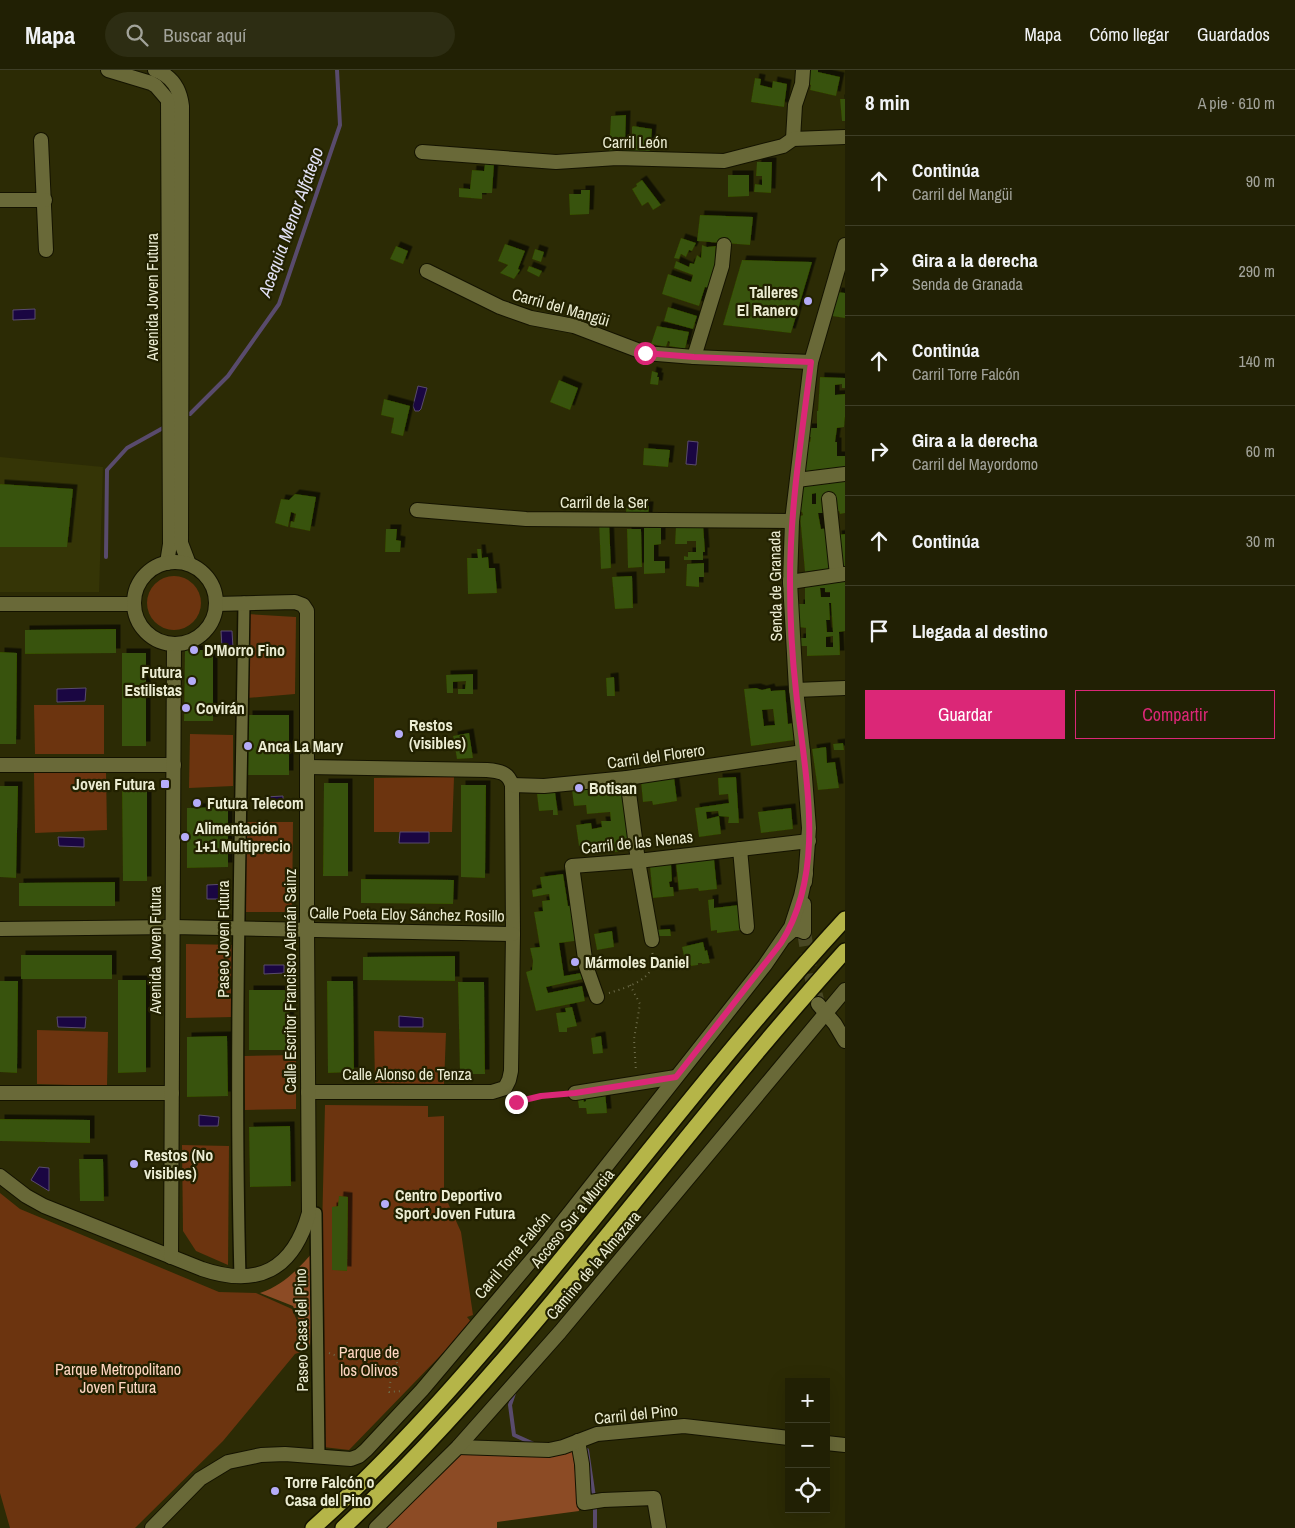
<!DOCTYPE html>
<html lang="es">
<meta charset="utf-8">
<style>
body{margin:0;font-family:"Archivo Narrow",sans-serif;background:#2d2d13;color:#f1f3f6}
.controls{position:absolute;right:15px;bottom:15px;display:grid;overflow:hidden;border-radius:0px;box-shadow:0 5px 20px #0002}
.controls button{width:45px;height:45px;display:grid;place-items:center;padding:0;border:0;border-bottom:1px solid #3e3e26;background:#212004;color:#f1f3f6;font:25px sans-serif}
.stop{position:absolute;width:15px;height:15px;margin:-11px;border:4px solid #db2777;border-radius:50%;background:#fff}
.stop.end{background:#db2777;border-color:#fff;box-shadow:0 1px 5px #0008}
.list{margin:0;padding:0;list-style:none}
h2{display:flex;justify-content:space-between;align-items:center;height:65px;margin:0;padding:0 20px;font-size:21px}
h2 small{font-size:16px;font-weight:400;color:#a2a39a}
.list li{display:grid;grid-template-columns:32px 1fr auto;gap:15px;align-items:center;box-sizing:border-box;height:90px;padding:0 20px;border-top:1px solid #3e3e26}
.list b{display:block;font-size:19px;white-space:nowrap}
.list p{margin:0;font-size:16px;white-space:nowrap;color:#a2a39a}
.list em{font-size:16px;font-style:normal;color:#a2a39a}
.actions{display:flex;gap:10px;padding:15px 20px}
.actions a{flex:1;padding:11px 0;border:1px solid #db2777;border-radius:0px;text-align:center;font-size:18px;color:#db2777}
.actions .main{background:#db2777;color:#fff}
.icon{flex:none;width:28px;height:28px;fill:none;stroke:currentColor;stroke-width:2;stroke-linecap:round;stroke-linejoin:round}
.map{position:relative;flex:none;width:845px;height:1458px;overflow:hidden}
header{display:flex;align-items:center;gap:30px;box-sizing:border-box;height:70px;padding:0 25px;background:#212004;border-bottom:1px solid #3e3e26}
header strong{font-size:24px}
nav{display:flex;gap:28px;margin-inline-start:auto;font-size:18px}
.search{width:350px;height:45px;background:#2d2d13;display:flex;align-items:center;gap:12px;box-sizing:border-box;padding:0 18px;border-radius:28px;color:#a2a39a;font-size:19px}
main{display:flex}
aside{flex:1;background:#212004}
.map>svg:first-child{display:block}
.built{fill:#353506}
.green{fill:#6c340f}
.forest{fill:#8c4b25}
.water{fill:#1a0642;stroke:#594b6d}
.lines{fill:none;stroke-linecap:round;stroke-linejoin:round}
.stream{stroke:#594b6d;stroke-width:4}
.building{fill:#375307;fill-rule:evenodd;filter:url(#shadow)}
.minor-tunnel{stroke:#494824;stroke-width:14;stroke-dasharray:14 7;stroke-linecap:butt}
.pedestrian-casing{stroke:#141300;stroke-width:14}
.minor-casing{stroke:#141300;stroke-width:16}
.tertiary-casing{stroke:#141300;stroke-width:16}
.motorway-casing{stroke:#141300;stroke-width:18}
.path{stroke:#6d6c4a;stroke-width:2;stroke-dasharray:1 4;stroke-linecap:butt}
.pedestrian{stroke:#696938;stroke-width:11}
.minor{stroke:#696938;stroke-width:14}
.tertiary{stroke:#696938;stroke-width:14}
.motorway{stroke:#b5b548;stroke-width:15}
.route{stroke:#db2777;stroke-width:6}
.poi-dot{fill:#b5acf8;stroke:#222100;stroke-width:2}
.labels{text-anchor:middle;stroke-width:4.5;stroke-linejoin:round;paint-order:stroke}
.street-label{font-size:16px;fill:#ebecd2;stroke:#222100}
.poi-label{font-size:16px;font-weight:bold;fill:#ebecd2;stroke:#222100;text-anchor:start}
.park-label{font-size:16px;fill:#fed6c1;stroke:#222100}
.water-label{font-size:18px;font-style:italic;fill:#e2e1f5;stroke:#222100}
</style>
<header>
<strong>Mapa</strong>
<div class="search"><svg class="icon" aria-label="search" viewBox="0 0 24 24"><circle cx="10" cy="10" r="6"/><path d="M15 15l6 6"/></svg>Buscar aquí</div>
<nav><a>Mapa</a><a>Cómo llegar</a><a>Guardados</a></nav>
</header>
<main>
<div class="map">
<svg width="845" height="1458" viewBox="0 0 845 1458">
<defs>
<filter id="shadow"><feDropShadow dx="4.5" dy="-4.5" stdDeviation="0" flood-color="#0009"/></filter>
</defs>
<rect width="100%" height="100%" fill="#2c2b05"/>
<path class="built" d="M0 387 103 397 99 522H0Z"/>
<g class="green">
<circle cx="174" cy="533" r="27"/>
<path d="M247 544 296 547 295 624 247 628Z"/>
<path d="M34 635H104V684H35Z"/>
<path d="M190 664 233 665V716L189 718Z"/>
<path d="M106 702 107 760 35 763 34 703Z"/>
<path d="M454 707 452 762H374V708Z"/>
<path d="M246 752H293L292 842H246Z"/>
<path d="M186 874 236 875 233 947 186 948Z"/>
<path d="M37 960 108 962 107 1016 37 1014Z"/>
<path d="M374 961 446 963 444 1014 375 1013Z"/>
<path d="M296 985V1039L245 1040 244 986Z"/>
<path d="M325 1035 428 1036V1047L444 1046V1124L461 1162 473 1245 467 1247 472 1253 349 1380 323 1377 320 1244Z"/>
<path d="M182 1075 229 1076 228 1195 196 1181 183 1161Z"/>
<path d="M0 1123 20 1139 219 1222 256 1223 292 1239 309 1279 295 1284 223 1371 135 1458H10L0 1423Z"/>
</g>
<g class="forest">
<path d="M314 1181 310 1277 293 1236 260 1223C284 1215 298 1199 314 1181Z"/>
<path d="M458 1377 573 1382 579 1441 497 1452V1458H376Z"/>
</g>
<g class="water">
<path d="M35 239V249L13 250V240Z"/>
<path d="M418 316 427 318 421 339 419 341H415L413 336Z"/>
<path d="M688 371 698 372 696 395 686 394Z"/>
<path d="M221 561H232L233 578H222Z"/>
<path d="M86 618 85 631 57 632V619Z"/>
<path d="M283 726V736L265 738V727Z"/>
<path d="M400 762H429V773H399Z"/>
<path d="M58 767 84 768V777L59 776Z"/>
<path d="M228 814 229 829H207V815Z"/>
<path d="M264 895H284V903L264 904Z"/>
<path d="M399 946 423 948V957H399Z"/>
<path d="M57 947H86L85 958 58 957Z"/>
<path d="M199 1045 219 1047 218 1056H199Z"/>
<path d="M39 1097 49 1098V1121L31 1110Z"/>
</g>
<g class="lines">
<g class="stream">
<path d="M190 344 228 306 279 234 340 55 337 0"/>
<path d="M106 487 107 400 127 378 163 358"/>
<path d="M515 1320 510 1335 514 1365 534 1374"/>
<path d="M587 1380 594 1427"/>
<path d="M595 1438V1458"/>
</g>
</g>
<g class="building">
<path d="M809 0H818V2L840 7 836 26 810 20 811 15 806 14Z"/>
<path d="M755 8 761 9 760 15 772 18 773 11 787 14 784 37 751 32Z"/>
<path d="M840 29H845V51H842Z"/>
<path d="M626 45 625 73H632V57L633 56 652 59 650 82H609L611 46Z"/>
<path d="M757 92H772L771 123 754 122 755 114 762 115V106H756Z"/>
<path d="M485 94H494L492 123H482V129L459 127V118L470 119 472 100 484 101Z"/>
<path d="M728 105H749V126L728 127Z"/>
<path d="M642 110 661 135 653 140 648 132 642 136 632 119 637 116 636 114Z"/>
<path d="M581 120H590L589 144 570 145 569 124H581Z"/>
<path d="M700 145 753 147 750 175 697 171Z"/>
<path d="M681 168 696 173 692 181 689 180 686 187 681 184 679 189 674 188Z"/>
<path d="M505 174 525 181 518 199 520 200 514 209 500 203 508 195 498 191Z"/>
<path d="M702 175 707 177 716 176 715 191 717 193 709 218 705 217 699 236 662 224 668 204 691 212 693 205 674 198 676 191 689 197 690 193 694 194 697 185 701 188Z"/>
<path d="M396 176 408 181 403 194 390 189Z"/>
<path d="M535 179 544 182 541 192 532 189Z"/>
<path d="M742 190 812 192 791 263 723 255Z"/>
<path d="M529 196 542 201 539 207 527 201Z"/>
<path d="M837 222 845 223V248L832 246Z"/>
<path d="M668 237 697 246 693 259 664 251Z"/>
<path d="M657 256 689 262 685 279 669 276 670 272 668 271 666 277 651 274Z"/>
<path d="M652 301 658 303 657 307H659L658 315 650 314Z"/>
<path d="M820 307 845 308V318H842V314L835 315V325L845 324V347L844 357 837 358 835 372H837V386H845V397L822 401V399L805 402 808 371 810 372 811 367H806L807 358H817V341H818Z"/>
<path d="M559 310 578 318 570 340 550 332Z"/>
<path d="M384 329 410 336 403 366 391 363 394 348 381 345Z"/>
<path d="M644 378 670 380 668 397 643 395Z"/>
<path d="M845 406V443L840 444 839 441 833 443 830 422 826 423 829 443H818L821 459 830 458 834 498 805 502 800 446 803 445 802 442 797 441 801 411ZM816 423V434H812V424Z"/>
<path d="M0 414 73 419 67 477H0Z"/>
<path d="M295 424 316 427 310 461 290 457 291 451 294 452 296 444 291 442 288 457 275 453 281 429 289 430Z"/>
<path d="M627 435 649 436 648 447 625 448Z"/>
<path d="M599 451H609L611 498 601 499Z"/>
<path d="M703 454 705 482H703V490H684V486L688 487V482H696V471H687V474H675L676 456Z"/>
<path d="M644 458H661V474L654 475V491H665V503L644 504Z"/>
<path d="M386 459H397L396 470 401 471 400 482H385Z"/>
<path d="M627 459H641L642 497 628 498Z"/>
<path d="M845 464V496L840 497 837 465Z"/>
<path d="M477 479H481L482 488 488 487 489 498H495L497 523 468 524 467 488H478Z"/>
<path d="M704 493V507H699V517L686 516 687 494Z"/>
<path d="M632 506 633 538 615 539 612 507Z"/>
<path d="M845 508V561L839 562 840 585 807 586V576H798L799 568H806V558L798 557 799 534H805V512ZM820 518H825V522H830V527H821ZM829 533H831L833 562H827L826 550H830ZM833 566V577H826V567Z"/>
<path d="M116 559V583L25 584V560Z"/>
<path d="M185 580H213V651H184Z"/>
<path d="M0 582 17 583 16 674H0Z"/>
<rect x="122" y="583" width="24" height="93"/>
<path d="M473 604V624H458V619H465L466 611 453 612V623H447L446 605Z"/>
<path d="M614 607 615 626H607L606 608Z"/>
<path d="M756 618 762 620 770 618 771 621 785 620 788 654 793 653 795 670 751 676 744 619ZM773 639 775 655 764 656 762 640Z"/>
<rect x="248" y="645" width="41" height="60"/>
<path d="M469 663 473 688 457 689 453 666Z"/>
<path d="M843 673 844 680H834L833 674Z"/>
<path d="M826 677 827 693 835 692 839 718 818 720 812 679Z"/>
<path d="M674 707 677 731 653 735 652 731 643 732 641 712Z"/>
<path d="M736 707 739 753H728L729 747 719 746 718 741 706 742 707 749 719 746 721 764 699 767 695 738 729 733 728 724 719 725 718 708Z"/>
<path d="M324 713H348V806H323Z"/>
<path d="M623 713 632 772 623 773V781L595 784 594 775 579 776 576 755 591 753 592 759 602 757 601 751H611L610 742 587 744 586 735 574 736 572 720Z"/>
<path d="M461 715H486L485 808 461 807Z"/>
<path d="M0 716H18L16 808 0 807Z"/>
<path d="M122 718H147V811H123Z"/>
<path d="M555 722 558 745H553V740L539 741 537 724Z"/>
<path d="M228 737V797L187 798V738Z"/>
<path d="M791 738 793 759 761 763 758 742Z"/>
<path d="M714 789 717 819 699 821 698 818 679 820 676 793Z"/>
<path d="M671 794 672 811 669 812 670 817H673L674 826 653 828 650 797Z"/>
<path d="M563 804 568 836 576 835 582 870 559 873 564 906 581 903 583 909 546 917 548 923 582 916 585 931 536 941 526 902 532 900 533 891 530 878 540 877 534 842 543 841 542 831 550 830 549 824 533 827 532 820 542 818 540 807Z"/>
<path d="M361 809 454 810 453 834 361 833Z"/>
<path d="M115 812V836H19V813Z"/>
<path d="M714 829V838L739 835 742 860 717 863V860L711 861 708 830Z"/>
<path d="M670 859 671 866H656V860Z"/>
<path d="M612 861 614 877 597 880 594 864Z"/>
<path d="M703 872 705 881 707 880 710 893 702 894V893H698V895L691 896V895H686L682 877Z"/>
<rect x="21" y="885" width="91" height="24"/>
<path d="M455 886V911L363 910V887Z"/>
<path d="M118 910H146V1002L118 1003Z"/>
<path d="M0 911H18L17 1003 0 1002Z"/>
<path d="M327 911H353L354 1002 328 1003Z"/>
<path d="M458 912H484L485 1004H460Z"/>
<path d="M249 920H289L290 980H249Z"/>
<path d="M572 937 577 956 567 958V962H559L556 943 566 942 565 938Z"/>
<path d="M227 966 228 1026 187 1027V967Z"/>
<path d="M601 966 603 983 593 984 591 968Z"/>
<path d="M605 1021 607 1043 587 1044 586 1038H579L577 1024H582L584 1032 586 1031 585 1023Z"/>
<path d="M0 1049 90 1050V1073L0 1071Z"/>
<path d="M290 1056 291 1116 250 1117 249 1057Z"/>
<path d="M79 1089H103L104 1131H80Z"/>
<path d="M339 1126 348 1127 347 1201 332 1200V1137L338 1136Z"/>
</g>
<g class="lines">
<path class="minor-tunnel" d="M804 862 811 905 818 934"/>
<g class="pedestrian-casing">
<g id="pedestrian">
<path d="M309 1143H316L319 1385"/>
<path d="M240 1207C234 982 241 757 244 532"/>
</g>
</g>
<g class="minor-casing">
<g id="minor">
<path d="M793 69 795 35 802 14 803 0"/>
<path d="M41 70 46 180"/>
<path d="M422 82 556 92 617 88 724 91 783 76 793 69 845 67"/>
<path d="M0 130H45"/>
<path d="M427 201 500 237 531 248 574 256 645 283 694 287 811 292"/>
<path d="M694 287 722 196 724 175"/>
<path d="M797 410 845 404"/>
<path d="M829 429 837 505"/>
<path d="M417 440 526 449 792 451"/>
<path d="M790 512 844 504"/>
<path d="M0 534H134"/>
<path d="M796 620 845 618"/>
<path d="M0 695H174"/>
<path d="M308 697 487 700C499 701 508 702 512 715L513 864 511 1001 509 1010 505 1018 492 1022H308"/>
<path d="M627 708 638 791 652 870"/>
<path d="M512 715 544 716 627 708 803 682"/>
<path d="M740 779 747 857"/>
<path d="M805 812 809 758 803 682 796 619 790 512 792 451 811 292 845 175"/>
<path d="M0 859 173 857 513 864"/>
<path d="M785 867 793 860H799L804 862V834"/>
<path d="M597 927 586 896 572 796 638 791 809 771"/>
<path d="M818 934 835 954 845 971"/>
<path d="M0 1023H172"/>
<path d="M575 1023 676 1007"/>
<path d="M0 1106 26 1126 44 1136 202 1199C258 1218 293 1200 309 1143L307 860V541L303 535 295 532 216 534"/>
<path d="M171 1187 174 574"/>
<path d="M578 1371 582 1394 584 1433 603 1430 654 1428 659 1458"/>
<path d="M826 1373 845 1375"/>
<path d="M458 1377 549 1380 563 1377 597 1364 684 1356 789 1368"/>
<path d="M152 1458 200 1409 228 1392 261 1385 285 1384 351 1389 359 1386 366 1380 422 1320 541 1179 765 895 791 857 801 826 806 803"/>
<path d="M376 1458 458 1377 560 1262 845 920"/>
</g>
</g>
<g class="tertiary-casing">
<g id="tertiary">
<path d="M108 0 151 13 156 16 168 30 170 474 167 493"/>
<path d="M155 0C172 6 180 19 182 36L181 473 189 494"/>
<circle cx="175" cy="533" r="41"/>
</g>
</g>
<g class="motorway-casing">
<g id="motorway">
<path d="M313 1458C395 1385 468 1301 538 1217 640 1094 737 966 845 849"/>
<path d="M343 1458C529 1283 674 1070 845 881"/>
</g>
</g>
<g class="path">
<path d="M145 504 154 493"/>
<path d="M630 915 640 934 634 969 636 1002"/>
<path d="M609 923C622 919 647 912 652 897 654 892 653 886 652 881"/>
<path d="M509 1030 513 1033 541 1026 562 1024"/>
<path d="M329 1283 345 1289H361L365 1280C382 1276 394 1282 399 1298L391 1307 376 1303 361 1289"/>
<path d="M391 1307 389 1322 402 1321"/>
</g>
<use href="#pedestrian" class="pedestrian"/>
<use href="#minor" class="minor"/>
<use href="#tertiary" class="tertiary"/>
<use href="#motorway" class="motorway"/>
</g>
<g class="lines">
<path class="route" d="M516 1032 541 1026 575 1023 676 1007 781 873C828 798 804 703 796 621 792 586 790 546 790 511 790 437 802 364 811 292L694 287 645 283"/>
</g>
<g class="poi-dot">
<circle cx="808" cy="231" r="5"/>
<circle cx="194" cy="580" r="5"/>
<circle cx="192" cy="611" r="5"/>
<circle cx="186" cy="638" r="5"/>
<circle cx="399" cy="664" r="5"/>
<circle cx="248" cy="676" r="5"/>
<rect x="160" y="709" width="10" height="10" rx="2.5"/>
<circle cx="579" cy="718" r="5"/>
<circle cx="197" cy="733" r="5"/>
<circle cx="185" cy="767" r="5"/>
<circle cx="575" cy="892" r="5"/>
<circle cx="134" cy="1094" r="5"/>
<circle cx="385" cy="1134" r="5"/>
<circle cx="275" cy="1421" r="5"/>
</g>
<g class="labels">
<g class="street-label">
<text x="635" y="78">Carril León</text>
<text transform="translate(152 227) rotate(-90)" y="6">Avenida Joven Futura</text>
<text transform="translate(561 237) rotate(16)" y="6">Carril del Mangüi</text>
<text x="604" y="438">Carril de la Ser</text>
<text transform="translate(775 516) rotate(-91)" y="6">Senda de Granada</text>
<text transform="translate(656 686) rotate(-8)" y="6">Carril del Florero</text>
<text transform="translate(637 772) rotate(-6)" y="6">Carril de las Nenas</text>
<text transform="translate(407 844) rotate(1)" y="6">Calle Poeta Eloy Sánchez Rosillo</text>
<text transform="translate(223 869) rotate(-90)" y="6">Paseo Joven Futura</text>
<text transform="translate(155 880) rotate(-90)" y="6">Avenida Joven Futura</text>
<text transform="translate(290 911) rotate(-90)" y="6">Calle Escritor Francisco Alemán Sainz</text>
<text x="407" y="1010">Calle Alonso de Tenza</text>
<text transform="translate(572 1148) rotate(-51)" y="6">Acceso Sur a Murcia</text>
<text transform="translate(512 1185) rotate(-50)" y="6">Carril Torre Falcón</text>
<text transform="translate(593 1195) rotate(-50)" y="6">Camino de la Almazara</text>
<text transform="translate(301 1260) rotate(-91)" y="6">Paseo Casa del Pino</text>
<text transform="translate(636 1344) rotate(-6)" y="6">Carril del Pino</text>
</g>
<g class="poi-label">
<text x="798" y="228" text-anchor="end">Talleres<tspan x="798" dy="18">El Ranero</tspan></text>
<text x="204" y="586">D'Morro Fino</text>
<text x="182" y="608" text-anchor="end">Futura<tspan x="182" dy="18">Estilistas</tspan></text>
<text x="196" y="644">Covirán</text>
<text x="409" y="661">Restos<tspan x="409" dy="18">(visibles)</tspan></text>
<text x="258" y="682">Anca La Mary</text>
<text x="155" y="720" text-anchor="end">Joven Futura</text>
<text x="589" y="724">Botisan</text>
<text x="207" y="739">Futura Telecom</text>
<text x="195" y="764">Alimentación<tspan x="195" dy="18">1+1 Multiprecio</tspan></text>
<text x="585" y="898">Mármoles Daniel</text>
<text x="144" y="1091">Restos (No<tspan x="144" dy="18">visibles)</tspan></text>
<text x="395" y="1131">Centro Deportivo<tspan x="395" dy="18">Sport Joven Futura</tspan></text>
<text x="285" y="1418">Torre Falcón o<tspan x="285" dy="18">Casa del Pino</tspan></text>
</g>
<g class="park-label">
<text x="369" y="1288">Parque de<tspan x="369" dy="18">los Olivos</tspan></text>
<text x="118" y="1305">Parque Metropolitano<tspan x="118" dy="18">Joven Futura</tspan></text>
</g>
<g class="water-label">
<text transform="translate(291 152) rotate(-70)" y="6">Acequia Menor Alfatego</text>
</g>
</g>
</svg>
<div class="controls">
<button>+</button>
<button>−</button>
<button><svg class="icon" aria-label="locate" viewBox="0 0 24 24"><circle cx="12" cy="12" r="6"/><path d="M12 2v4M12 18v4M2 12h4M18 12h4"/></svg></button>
</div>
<div class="stop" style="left:645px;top:283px"></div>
<div class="stop end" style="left:516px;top:1032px"></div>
</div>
<aside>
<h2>8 min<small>A pie · 610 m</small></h2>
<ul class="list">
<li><svg class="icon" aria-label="ahead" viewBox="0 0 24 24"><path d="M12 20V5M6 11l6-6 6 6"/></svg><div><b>Continúa</b><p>Carril del Mangüi</p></div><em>90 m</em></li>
<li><svg class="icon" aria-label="right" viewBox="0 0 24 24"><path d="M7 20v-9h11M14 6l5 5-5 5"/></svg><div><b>Gira a la derecha</b><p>Senda de Granada</p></div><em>290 m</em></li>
<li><svg class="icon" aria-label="ahead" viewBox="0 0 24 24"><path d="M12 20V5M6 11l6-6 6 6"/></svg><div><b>Continúa</b><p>Carril Torre Falcón</p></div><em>140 m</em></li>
<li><svg class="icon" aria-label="right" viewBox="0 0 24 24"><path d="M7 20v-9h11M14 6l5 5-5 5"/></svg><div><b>Gira a la derecha</b><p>Carril del Mayordomo</p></div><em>60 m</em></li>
<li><svg class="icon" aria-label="ahead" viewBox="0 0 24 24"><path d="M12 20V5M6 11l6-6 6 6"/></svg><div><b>Continúa</b></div><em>30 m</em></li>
<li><svg class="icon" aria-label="arrive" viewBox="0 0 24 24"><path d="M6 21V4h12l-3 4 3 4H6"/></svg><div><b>Llegada al destino</b></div></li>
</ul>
<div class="actions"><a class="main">Guardar</a><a>Compartir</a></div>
</aside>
</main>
